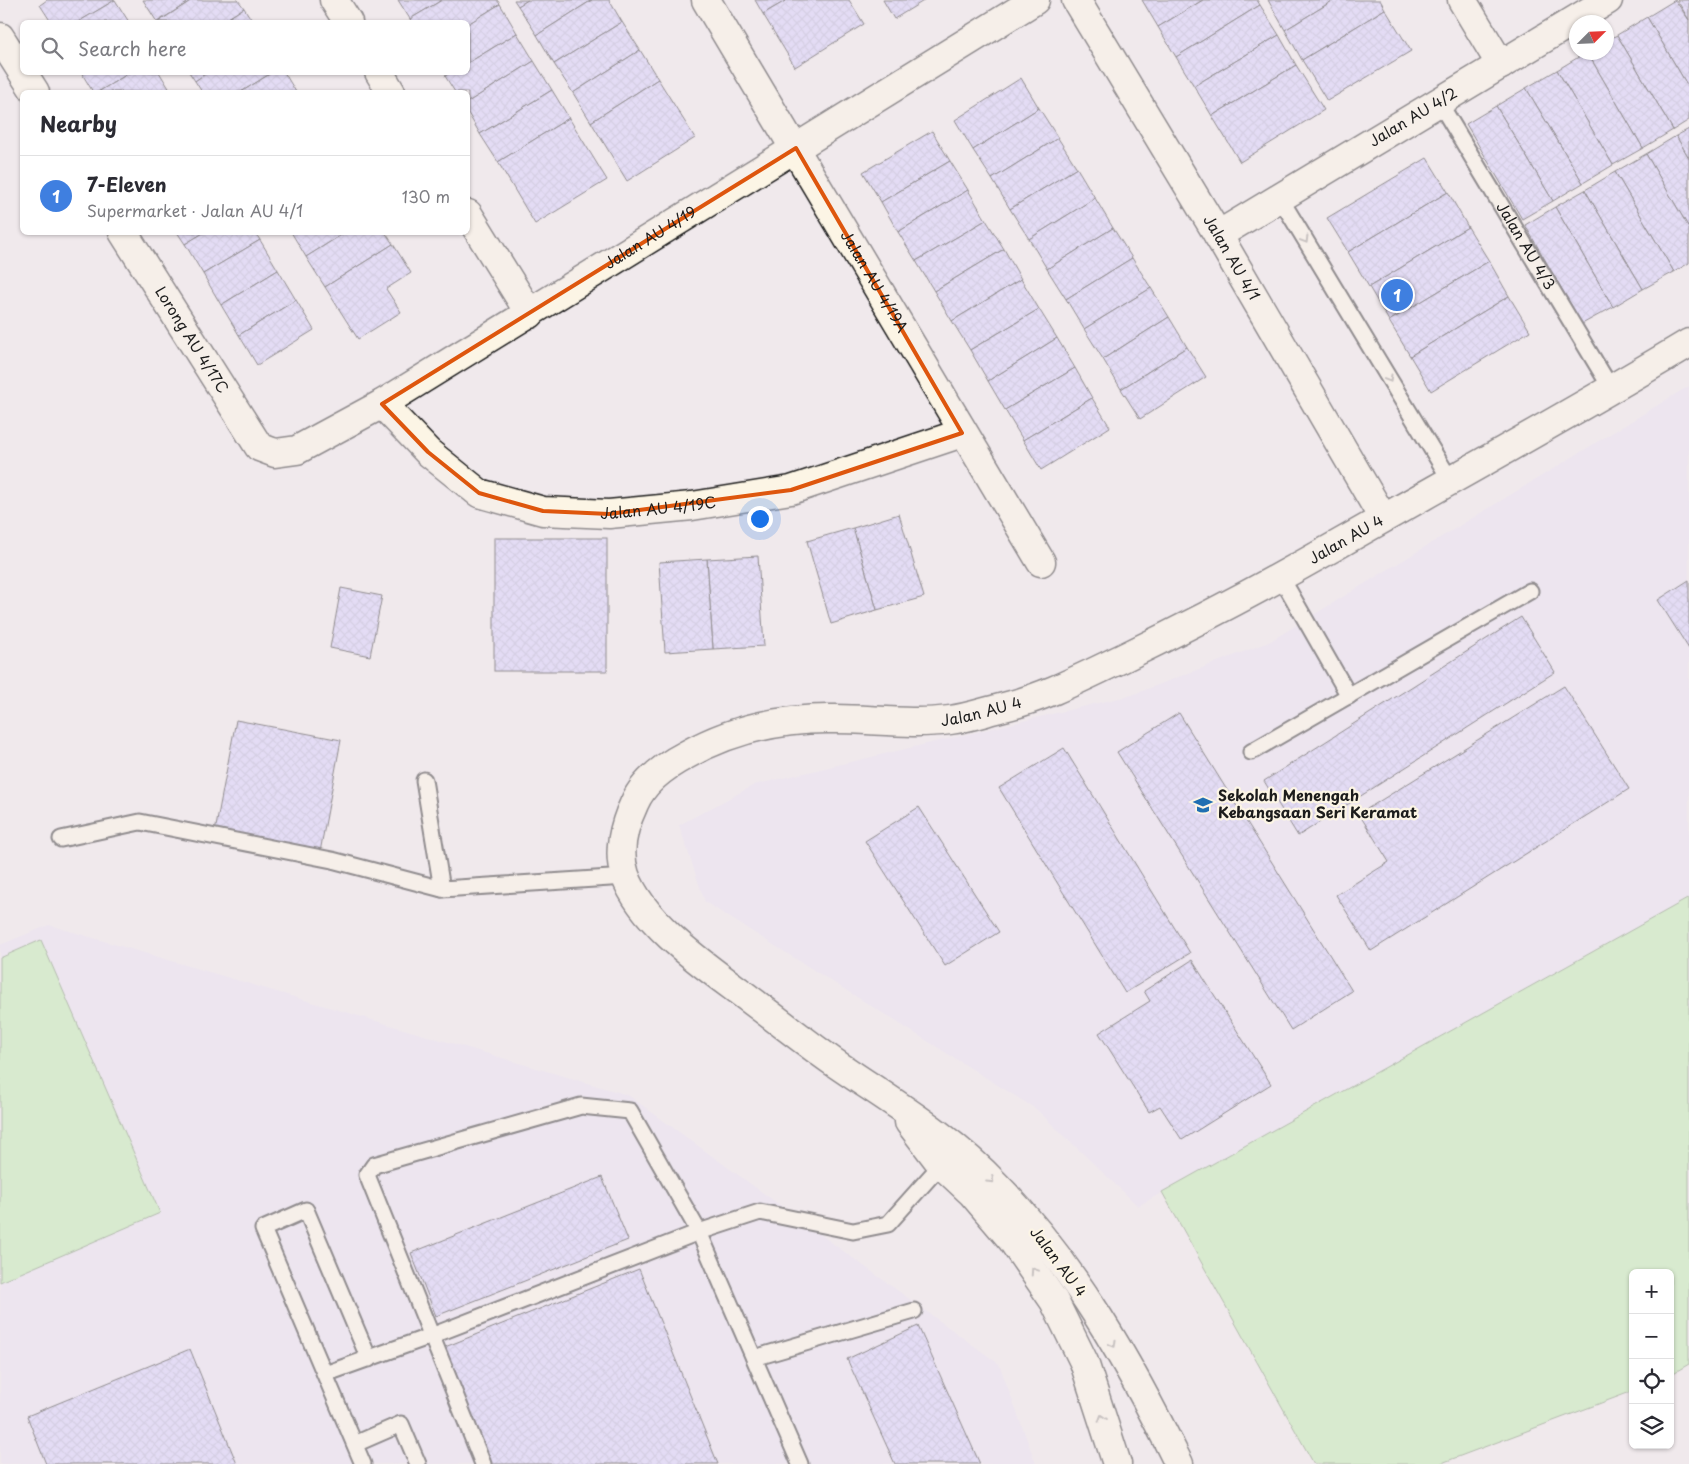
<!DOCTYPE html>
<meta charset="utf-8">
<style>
body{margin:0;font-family:"Playpen Sans",sans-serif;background:#f2f2f3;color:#2b2b33}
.controls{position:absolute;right:15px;bottom:15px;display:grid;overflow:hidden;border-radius:8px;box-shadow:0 1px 4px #0004}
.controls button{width:45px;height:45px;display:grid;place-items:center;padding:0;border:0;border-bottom:1px solid #e1e1e2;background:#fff;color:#2b2b33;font:25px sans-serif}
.compass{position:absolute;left:1569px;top:15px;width:45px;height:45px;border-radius:50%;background:#fff;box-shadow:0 1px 4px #0004;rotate:66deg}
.you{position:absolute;left:759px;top:518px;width:18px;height:18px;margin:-12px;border:4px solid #fff;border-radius:50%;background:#1a73e8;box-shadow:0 0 0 8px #1a73e833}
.badge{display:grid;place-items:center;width:32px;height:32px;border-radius:50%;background:#d93025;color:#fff;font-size:16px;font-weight:700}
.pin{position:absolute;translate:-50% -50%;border:2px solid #fff;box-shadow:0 1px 5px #0006}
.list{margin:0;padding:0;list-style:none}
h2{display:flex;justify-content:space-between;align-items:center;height:65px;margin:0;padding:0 20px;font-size:21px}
h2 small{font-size:16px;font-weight:400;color:#7c7c81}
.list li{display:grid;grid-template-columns:32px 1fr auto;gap:15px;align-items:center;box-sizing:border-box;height:80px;padding:0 20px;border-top:1px solid #e1e1e2}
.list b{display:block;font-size:19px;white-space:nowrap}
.list p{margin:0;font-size:16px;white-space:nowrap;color:#7c7c81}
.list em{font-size:16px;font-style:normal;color:#7c7c81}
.icon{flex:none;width:28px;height:28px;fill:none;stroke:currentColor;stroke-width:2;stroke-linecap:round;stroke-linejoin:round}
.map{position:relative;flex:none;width:1689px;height:1464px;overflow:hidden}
.search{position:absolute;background:#fff;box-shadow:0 1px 4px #0004;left:20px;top:20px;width:450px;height:55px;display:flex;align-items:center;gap:12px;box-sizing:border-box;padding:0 18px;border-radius:8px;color:#7c7c81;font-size:19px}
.panel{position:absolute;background:#fff;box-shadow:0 1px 4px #0004;left:20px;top:90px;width:450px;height:145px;border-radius:8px}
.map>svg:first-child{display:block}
.built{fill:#e8e0f1}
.pitch{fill:#baebaa;stroke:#6b8463}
.building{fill:url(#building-cross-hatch);stroke:#1c1c1c}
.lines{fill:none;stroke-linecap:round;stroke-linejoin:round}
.service-casing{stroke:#1c1c1c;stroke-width:19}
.minor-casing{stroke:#1c1c1c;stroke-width:31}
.secondary-casing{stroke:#1c1c1c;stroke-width:31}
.service{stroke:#fcf5e5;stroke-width:15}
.minor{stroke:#fcf5e5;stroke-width:28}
.secondary{stroke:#fcf5e5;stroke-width:28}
.oneway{stroke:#97938b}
.marked{fill:none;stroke:#de560d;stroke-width:4;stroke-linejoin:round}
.labels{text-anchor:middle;stroke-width:4.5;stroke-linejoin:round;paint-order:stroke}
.street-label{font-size:15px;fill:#1c1c1c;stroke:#fcf5e5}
.poi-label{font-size:15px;font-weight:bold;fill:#1c1c1c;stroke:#fcf5e5;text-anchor:start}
</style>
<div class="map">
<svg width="1689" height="1464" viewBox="0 0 1689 1464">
<defs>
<pattern id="building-cross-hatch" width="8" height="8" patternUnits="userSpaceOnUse" patternTransform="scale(1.25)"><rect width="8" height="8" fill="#d4ccfe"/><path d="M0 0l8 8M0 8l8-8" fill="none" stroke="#b5afd9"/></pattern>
</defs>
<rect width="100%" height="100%" fill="#f0e9ec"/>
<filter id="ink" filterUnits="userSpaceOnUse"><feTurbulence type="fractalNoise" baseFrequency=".02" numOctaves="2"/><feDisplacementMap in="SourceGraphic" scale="10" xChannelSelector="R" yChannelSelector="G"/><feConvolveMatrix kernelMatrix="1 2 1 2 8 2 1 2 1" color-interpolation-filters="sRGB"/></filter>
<g filter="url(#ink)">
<g class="built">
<path d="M1689 386V898L1138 1206 1036 1109 705 902 679 825 754 785 1132 695 1269 642Z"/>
<path d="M49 925 628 1095 999 1364 1036 1464H0V945Z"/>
</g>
<g class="pitch">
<path d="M1689 898V1364L1670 1375V1273H1633V1391L1439 1464H1314L1162 1192Z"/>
<path d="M41 940 160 1213 0 1282V958Z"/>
</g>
<g class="building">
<path d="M47 0H115L78 22H51L40 5Z"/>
<path d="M115 0 129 22H78Z"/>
<path d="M143 0H192L157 22Z"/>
<path d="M192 0H238L244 8 222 22H158Z"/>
<path d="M398 0H442L410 19Z"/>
<path d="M442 0H497L500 4 468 24 412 22 410 19Z"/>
<path d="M514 0H528L518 6Z"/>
<path d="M528 0H592L537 35 518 6Z"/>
<path d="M592 0H609L622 22 554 64 537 35Z"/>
<path d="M755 0H787L763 14Z"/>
<path d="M787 0H849L864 24 795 67 763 14Z"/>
<path d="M883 0H925L894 19Z"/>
<path d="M1142 0H1203L1158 27Z"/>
<path d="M1203 0H1257L1260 5 1176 57 1158 27Z"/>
<path d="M1268 0H1334L1285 30Z"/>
<path d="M1334 0H1380L1385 9 1302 60 1285 30Z"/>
<path d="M1675 0 1689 20V88L1647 17Z"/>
<path d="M1677 0H1689V20Z"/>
<path d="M500 4 517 33 468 63V24Z"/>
<path d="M1260 5 1279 35 1194 86 1176 57Z"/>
<path d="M244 8 253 22H222Z"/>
<path d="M1385 9 1411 51 1327 101 1302 60Z"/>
<path d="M1647 17 1689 88V120L1673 130 1617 35Z"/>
<path d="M622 22 640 50 573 93 554 64Z"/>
<path d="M517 33 534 61 468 102V92H455L445 76 452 72H468V63Z"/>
<path d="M1279 35 1296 65 1212 116 1194 86Z"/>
<path d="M1617 35 1673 130 1643 148 1587 52H1606V41Z"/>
<path d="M640 50 658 79 591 122 573 93Z"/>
<path d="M1587 52 1643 148 1613 165 1557 70Z"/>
<path d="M534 61 552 90 480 134 468 113V102Z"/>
<path d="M1296 65 1324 110 1240 162 1212 116Z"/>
<path d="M1557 70 1613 165 1583 183 1526 88Z"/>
<path d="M81 72H131L98 92H93Z"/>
<path d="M131 72H159L170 90 166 92H98Z"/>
<path d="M189 72H208L195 81Z"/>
<path d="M208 72H273L241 92H202L195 81Z"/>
<path d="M273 72H284L296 92H241Z"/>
<path d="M1021 78 1039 108 973 150 955 120Z"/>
<path d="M658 79 695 138 627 181 591 122Z"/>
<path d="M1526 88 1583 183 1553 201 1496 106Z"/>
<path d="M552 90 569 118 498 162 480 134Z"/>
<path d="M1496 106 1553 201 1522 219 1466 124Z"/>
<path d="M1039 108 1058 138 992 179 973 150Z"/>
<path d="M569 118 607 180 535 224 498 162Z"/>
<path d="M1689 129V158L1676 136Z"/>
<path d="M932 131 950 161 881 202 863 172Z"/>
<path d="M1676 136 1689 158V228L1646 154Z"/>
<path d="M1058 138 1077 168 1010 209 992 179Z"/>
<path d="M1646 154 1689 228V263L1674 272 1615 172Z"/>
<path d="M1427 158 1448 192 1348 252 1327 218Z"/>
<path d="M950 161 968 190 898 232 881 202Z"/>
<path d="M1077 168 1095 198 1029 239 1010 209Z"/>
<path d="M1615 172 1674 272 1643 289 1585 190Z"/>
<path d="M968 190 986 220 916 261 898 232Z"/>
<path d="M1585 190 1643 289 1613 307 1555 207Z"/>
<path d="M1448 192 1468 227 1369 287 1348 252Z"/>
<path d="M1095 198 1113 228 1047 269 1029 239Z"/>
<path d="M1555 207 1613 307 1582 324 1525 225Z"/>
<path d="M986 220 1004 249 934 291 916 261Z"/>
<path d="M1468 227 1489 261 1389 321 1369 287Z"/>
<path d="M1113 228 1132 258 1066 299 1047 269Z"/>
<path d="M177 232H205L185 244Z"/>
<path d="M205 232H255L260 240 203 274 185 244Z"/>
<path d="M291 232H346L306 257Z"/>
<path d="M346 232H385L393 244 325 287 306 257Z"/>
<path d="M260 240 278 270 221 305 203 274Z"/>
<path d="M393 244 411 273 386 289 401 312 358 339 325 287Z"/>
<path d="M1004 249 1021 279 952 321 934 291Z"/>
<path d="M1132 258 1151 288 1084 329 1066 299Z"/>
<path d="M1489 261 1509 296 1410 356 1389 321Z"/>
<path d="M278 270 296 300 239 335 221 305Z"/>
<path d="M1021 279 1039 309 970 350 952 321Z"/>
<path d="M1151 288 1169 317 1103 359 1084 329Z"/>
<path d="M1509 296 1530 331 1431 391 1410 356Z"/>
<path d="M296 300 314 330 257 365 239 335Z"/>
<path d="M1039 309 1057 338 988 381 970 350Z"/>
<path d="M1169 317 1187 347 1121 389 1103 359Z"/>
<path d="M1057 338 1075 368 1005 410 988 381Z"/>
<path d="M1187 347 1206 377 1140 419 1121 389Z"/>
<path d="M1075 368 1092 398 1023 440 1005 410Z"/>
<path d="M1092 398 1110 427 1041 470 1023 440Z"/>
<path d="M899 514 924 597 877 610 853 528Z"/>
<path d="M853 528 877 610 831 624 807 541Z"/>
<rect x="494" y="538" width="113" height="133"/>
<path d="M758 556 764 646 713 649 707 559Z"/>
<path d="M707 559 713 649 665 652 659 562Z"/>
<path d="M1689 580V649L1658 600Z"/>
<path d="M341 588 382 596 370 656 330 648Z"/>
<path d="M1521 617 1555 672 1298 836 1264 781Z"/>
<path d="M1564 686 1629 789 1371 951 1336 895 1389 862 1359 814Z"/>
<path d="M1179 713 1352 991 1291 1030 1117 752Z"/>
<path d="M236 720 341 740 320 852 215 832Z"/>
<path d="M1064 748 1190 953 1125 993 999 788Z"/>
<path d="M919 807 999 932 945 966 865 841Z"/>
<path d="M1192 960 1271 1084 1182 1140 1160 1106 1149 1112 1099 1033 1150 1001 1144 991Z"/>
<path d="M602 1177 628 1240 436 1316 411 1253Z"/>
<path d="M639 1269 718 1464H486L440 1349Z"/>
<path d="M918 1326 980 1464H895L847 1359Z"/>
<path d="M190 1349 237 1464H46L27 1416Z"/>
</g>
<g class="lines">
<g class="service-casing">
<g id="service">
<path id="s1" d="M1439 102 1612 390"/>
<path d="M1280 198 1451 481"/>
<path d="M1281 577 1349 696"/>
<path d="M1251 752 1530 591"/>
<path d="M424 780 442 889"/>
<path d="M61 839 140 822 332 860 442 889 626 877"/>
<path d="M754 1358 914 1311"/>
<path d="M325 1374 431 1336 699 1232 800 1464"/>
<path d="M355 1444 401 1424 418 1464"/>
<path d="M363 1464 263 1229 306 1210 369 1359"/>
<path d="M483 1464 367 1175 374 1165 581 1106 630 1111 699 1232 760 1212 853 1231 888 1224 946 1159"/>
</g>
</g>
<g class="minor-casing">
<g id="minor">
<path d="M334 0 348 22"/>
<path id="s2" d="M706 0 1041 562"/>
<path id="s3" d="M1076 0 1218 235 1383 518"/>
<path d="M1462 0 1501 65"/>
<path d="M0 37 35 92"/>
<path d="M379 72 391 92"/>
<path d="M468 214 530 314"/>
<path id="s4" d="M123 232 259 447 275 453 297 450 382 404 1035 0"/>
<path id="s5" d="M1218 235 1608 0"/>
<path id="s6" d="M382 404 428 452 479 493 543 511 609 514 692 506 791 490 962 433"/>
</g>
</g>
<g class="secondary-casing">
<g id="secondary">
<path d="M909 1122 941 1164 972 1193 1012 1240 1054 1301 1084 1362 1117 1464"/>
<path id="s7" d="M1179 1464C1131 1366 1074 1265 997 1186 949 1135 890 1101 832 1061 801 1039 771 1015 740 992 701 963 642 922 625 875 617 852 624 825 634 804 643 782 665 766 686 755 732 729 782 718 835 719 873 719 911 725 950 720 967 718 984 712 1000 708 1044 698 1085 676 1125 657 1197 622 1267 585 1337 545 1454 478 1573 413 1689 343"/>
</g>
</g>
<use href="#service" class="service"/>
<use href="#minor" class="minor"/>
<use href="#secondary" class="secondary"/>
</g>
<defs><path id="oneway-chevron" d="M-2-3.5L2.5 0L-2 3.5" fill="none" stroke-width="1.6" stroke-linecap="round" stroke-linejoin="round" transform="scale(1.25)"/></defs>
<g class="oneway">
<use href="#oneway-chevron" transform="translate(1305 240) rotate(59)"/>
<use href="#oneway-chevron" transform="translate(1389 379) rotate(59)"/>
<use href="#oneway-chevron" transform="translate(991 1180) rotate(44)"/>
<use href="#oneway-chevron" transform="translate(1034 1271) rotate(-124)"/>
<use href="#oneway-chevron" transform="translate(1113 1344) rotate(60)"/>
<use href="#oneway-chevron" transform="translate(1102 1418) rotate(-108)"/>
</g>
</g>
<path d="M0 0H1689V1464H0ZM796 148 962 433 791 490 609 514 543 511 479 493 428 452 382 404Z" fill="#f0e9ec" fill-opacity=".55" fill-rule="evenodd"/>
<path class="marked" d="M796 148 962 433 791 490 609 514 543 511 479 493 428 452 382 404Z"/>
<defs>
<g id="school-bare" transform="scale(1.5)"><path d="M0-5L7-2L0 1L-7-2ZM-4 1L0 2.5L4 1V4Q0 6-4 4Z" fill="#1f6fb2" stroke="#fcf5e5" stroke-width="2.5" paint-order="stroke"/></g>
</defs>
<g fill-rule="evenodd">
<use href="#school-bare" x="1203" y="805"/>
</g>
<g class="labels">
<g class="street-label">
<text dy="5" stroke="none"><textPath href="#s5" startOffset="228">Jalan AU 4/2</textPath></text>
<text dy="5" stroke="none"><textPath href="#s4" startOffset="706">Jalan AU 4/19</textPath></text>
<text dy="5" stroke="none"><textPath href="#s1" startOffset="168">Jalan AU 4/3</textPath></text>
<text dy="5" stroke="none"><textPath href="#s3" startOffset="301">Jalan AU 4/1</textPath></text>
<text dy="5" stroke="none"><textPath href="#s2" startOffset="328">Jalan AU 4/19A</textPath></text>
<text dy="5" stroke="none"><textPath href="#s4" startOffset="128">Lorong AU 4/17C</textPath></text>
<text dy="5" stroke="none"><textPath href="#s6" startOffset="314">Jalan AU 4/19C</textPath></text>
<text dy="5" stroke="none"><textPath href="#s7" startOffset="1676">Jalan AU 4</textPath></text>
<text dy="5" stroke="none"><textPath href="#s7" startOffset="1271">Jalan AU 4</textPath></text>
<text transform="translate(1058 1262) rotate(53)" y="5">Jalan AU 4</text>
</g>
<g class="poi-label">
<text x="1218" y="801">Sekolah Menengah<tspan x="1218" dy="17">Kebangsaan Seri Keramat</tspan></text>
</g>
</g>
</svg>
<div class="controls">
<button>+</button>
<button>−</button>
<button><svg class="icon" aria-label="locate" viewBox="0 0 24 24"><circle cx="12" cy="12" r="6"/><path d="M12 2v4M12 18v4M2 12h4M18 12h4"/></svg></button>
<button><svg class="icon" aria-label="layers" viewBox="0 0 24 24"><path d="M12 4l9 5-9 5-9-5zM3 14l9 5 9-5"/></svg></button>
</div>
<svg class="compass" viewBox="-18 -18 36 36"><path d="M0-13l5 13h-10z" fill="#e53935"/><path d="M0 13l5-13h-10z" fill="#7c7c81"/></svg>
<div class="you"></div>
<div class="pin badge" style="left:1397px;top:295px;background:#3f7fe0">1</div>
<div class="search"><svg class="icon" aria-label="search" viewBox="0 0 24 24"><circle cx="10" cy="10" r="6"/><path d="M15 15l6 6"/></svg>Search here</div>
<section class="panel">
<h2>Nearby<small></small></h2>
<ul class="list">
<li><span class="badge" style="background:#3f7fe0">1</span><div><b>7-Eleven</b><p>Supermarket · Jalan AU 4/1</p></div><em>130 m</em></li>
</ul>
</section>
</div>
